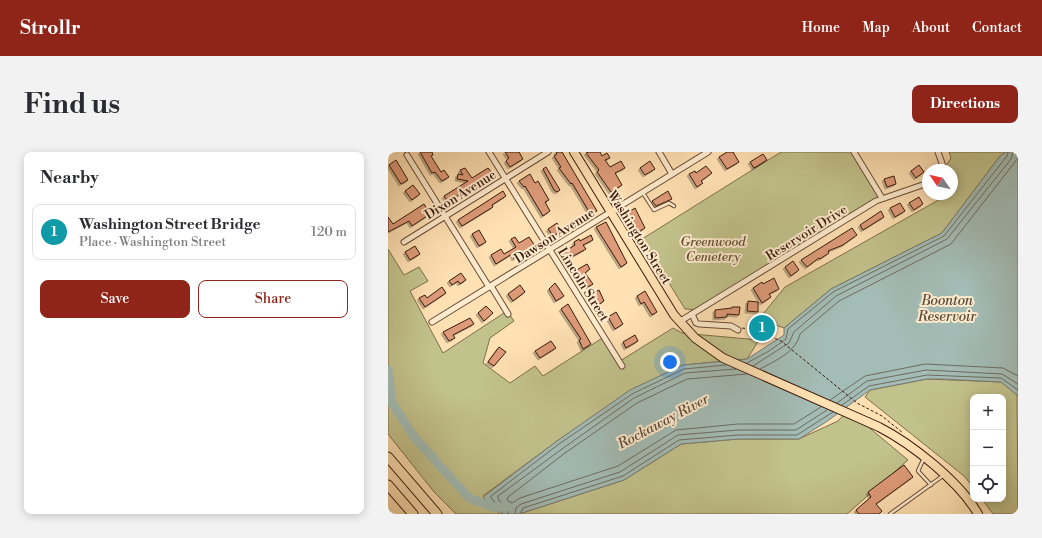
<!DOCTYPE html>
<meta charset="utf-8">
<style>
body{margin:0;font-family:"Libre Bodoni",serif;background:#f2f2f3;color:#2b2b33}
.controls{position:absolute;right:12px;bottom:12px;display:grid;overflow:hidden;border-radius:8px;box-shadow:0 2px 10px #0003}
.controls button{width:36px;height:36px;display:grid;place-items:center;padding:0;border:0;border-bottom:1px solid #e1e1e2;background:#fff;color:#2b2b33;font:20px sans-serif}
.compass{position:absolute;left:534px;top:12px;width:36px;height:36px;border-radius:50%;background:#fff;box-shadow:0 2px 10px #0003;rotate:304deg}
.you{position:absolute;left:282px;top:210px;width:14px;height:14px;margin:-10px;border:3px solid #fff;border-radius:50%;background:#1a73e8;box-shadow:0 0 0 6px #1a73e833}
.badge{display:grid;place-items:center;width:26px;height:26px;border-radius:50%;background:#8f2418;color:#fff;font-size:13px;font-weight:700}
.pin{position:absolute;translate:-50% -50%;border:2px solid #fff;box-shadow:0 1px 4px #0006}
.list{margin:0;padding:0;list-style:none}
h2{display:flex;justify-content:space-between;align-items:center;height:52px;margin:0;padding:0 16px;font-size:17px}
h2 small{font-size:13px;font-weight:400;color:#7c7c81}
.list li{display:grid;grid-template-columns:26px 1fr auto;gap:12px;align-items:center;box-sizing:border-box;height:56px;margin:0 8px 8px;padding:0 8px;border:1px solid #e1e1e2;border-radius:8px}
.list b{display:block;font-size:15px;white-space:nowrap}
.list p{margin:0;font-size:13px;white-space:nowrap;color:#7c7c81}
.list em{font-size:13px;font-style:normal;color:#7c7c81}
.actions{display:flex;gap:8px;padding:12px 16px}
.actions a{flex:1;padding:9px 0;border:1px solid #8f2418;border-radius:8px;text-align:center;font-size:14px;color:#8f2418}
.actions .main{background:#8f2418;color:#fff}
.icon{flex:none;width:22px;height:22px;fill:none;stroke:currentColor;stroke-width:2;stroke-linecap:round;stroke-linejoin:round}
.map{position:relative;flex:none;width:630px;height:362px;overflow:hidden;border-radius:8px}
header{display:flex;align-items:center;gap:24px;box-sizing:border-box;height:56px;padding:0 20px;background:#8f2418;color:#fff}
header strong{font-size:19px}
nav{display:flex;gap:22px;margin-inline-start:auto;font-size:14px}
.intro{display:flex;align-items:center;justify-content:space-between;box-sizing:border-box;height:96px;padding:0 24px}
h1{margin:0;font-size:28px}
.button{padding:10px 18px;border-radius:8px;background:#8f2418;color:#fff;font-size:14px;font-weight:700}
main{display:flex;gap:24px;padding:0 24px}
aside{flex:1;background:#fff;border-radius:8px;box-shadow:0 2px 10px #0003}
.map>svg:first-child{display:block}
.green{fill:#c2c28c;stroke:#7e6e4c}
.water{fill:#a3bcb5;stroke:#797b71}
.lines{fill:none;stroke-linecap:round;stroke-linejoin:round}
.shore{stroke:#6e6b60;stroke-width:1}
.river{stroke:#a3bcb5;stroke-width:9}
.building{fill:#de9b79;stroke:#391a0c;filter:url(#shadow)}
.lane-casing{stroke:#6a4c36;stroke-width:4.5}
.street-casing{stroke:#6a4c36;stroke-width:7}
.primary-casing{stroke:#391a0c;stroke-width:10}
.highway-casing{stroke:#391a0c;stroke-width:11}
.path{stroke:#391a0c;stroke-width:1;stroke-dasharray:3 2;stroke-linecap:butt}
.lane{stroke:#ffecce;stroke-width:2.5}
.street{stroke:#ffecce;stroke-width:5}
.primary{stroke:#ffe1b4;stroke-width:8}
.highway{stroke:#ffe1b4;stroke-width:9}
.labels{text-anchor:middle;stroke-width:4;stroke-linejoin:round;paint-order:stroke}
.street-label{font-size:13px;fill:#391a0c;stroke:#ffecce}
.park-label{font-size:13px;font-style:italic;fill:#624c32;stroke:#ffecce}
.water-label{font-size:14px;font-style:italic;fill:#594b3f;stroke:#ffecce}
</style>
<header>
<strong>Strollr</strong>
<nav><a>Home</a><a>Map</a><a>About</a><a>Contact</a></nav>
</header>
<div class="intro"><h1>Find us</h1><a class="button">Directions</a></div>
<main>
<aside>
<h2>Nearby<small></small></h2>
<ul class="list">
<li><span class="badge" style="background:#0f9aa8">1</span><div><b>Washington Street Bridge</b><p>Place · Washington Street</p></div><em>120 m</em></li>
</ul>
<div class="actions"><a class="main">Save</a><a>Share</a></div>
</aside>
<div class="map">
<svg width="630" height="362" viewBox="0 0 630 362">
<defs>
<filter id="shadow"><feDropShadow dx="-2" dy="2" stdDeviation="0" flood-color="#0004"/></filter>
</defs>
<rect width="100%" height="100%" fill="#ffe1b4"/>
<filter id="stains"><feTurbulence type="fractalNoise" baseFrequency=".005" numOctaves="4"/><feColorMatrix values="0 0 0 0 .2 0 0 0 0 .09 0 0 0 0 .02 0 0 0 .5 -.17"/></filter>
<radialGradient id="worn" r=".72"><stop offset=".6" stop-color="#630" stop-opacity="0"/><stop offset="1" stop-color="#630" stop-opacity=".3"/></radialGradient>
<g class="green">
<path d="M393 0H468L494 45 313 158 297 157 254 87Z"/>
<path d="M561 0H618L612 4 554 81 443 137 396 176 371 167 397 135 554 46 553 42H564V18H555L563 6Z"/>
<path d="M0 97 16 123 31 115 40 129 22 139 55 201 119 159 126 169 102 186 95 211 122 231 147 214 155 224 216 185 232 209 285 176 294 181 371 188 359 207 295 213 242 239 169 289 95 344 112 362H68L46 340 0 282Z"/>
<path d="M539 227 613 230 629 242 630 362H605L594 347H615V245H585V335L576 324 477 245 482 238Z"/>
<path d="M460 258 520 308 459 362H131L236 328 293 292 350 287H411L450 269Z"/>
</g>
<path class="water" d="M618 0H630V244L613 230 555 227H539L482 238 438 270 411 287H350L293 292 236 328 131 362H112L95 345 169 289 242 238 295 213 359 207 396 183V176L443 137 554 81 612 4Z"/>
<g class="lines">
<g class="shore">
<path d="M359 211 381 199 398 187 400 177 445 140 556 84 619 4 620 0"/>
<path d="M365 214 401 191 406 180 448 144 559 87 623 7 625 0"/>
<path d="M372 217C387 209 408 200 412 182L451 149 563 92 630 6"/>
<path d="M359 222 299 227 249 251 177 301 120 345 119 348 124 351 132 346 230 314 288 278 350 272H406L433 255"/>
<path d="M442 248 477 224 537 212 615 216 630 224"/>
<path d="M449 251 479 229 538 218 614 222 630 232"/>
<path d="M454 253 481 234 539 223 613 226 630 238"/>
<path d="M114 362V358L103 346V344L171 292 244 242 296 217 338 213"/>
<path d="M120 362 118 356 110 347V344L174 297 246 246 297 221 348 217"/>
<path d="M127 362 128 356 133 352 232 320 290 283 350 278H408L439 258"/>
<path d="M132 362 135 356 235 324 291 288 350 283H409L445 260"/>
</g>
<path class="river" d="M0 218 4 251 26 285 81 346 105 355H118"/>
</g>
<g class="building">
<path d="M32 0H44L45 3 43 4 53 20 56 18 61 25 54 29 47 20 44 21Z"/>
<path d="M117 0H131L135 7 122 15 118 9 121 6Z"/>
<path d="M168 0H174L209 59 203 63 184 31 183 32 171 16 173 15 166 4 169 2Z"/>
<path d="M201 0H212L214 4 219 1 222 6 217 8 222 15 233 9 237 16 227 21 234 33 223 40 209 20 211 18 198 1Z"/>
<path d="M339 0H345L351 10 339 17 331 5Z"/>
<path d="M375 2 379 8 366 16 362 10Z"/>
<path d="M8 8 20 28 13 32 1 13Z"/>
<path d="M262 9 267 17 257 23 252 16Z"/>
<path d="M531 13 536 20 528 26 523 19Z"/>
<path d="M318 14 324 21 313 29 315 31 309 35 301 22 307 19 308 21Z"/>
<path d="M158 15 172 38 169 40 166 38 155 17Z"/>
<path d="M77 16 84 26 100 16 104 21 60 50 56 44 80 29 69 27 70 22 75 23 72 18Z"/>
<path d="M142 22 147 31 150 29 161 48 157 50 162 59 155 64 137 34 136 35 131 29Z"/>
<path d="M506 24 508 32 499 35 496 27Z"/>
<path d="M25 33 32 42 24 48 17 39Z"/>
<path d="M115 39 118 44 104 53 105 55 74 74 70 68Z"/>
<path d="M280 39 284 47 268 54 264 49Z"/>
<path d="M531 45 535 52 526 58 521 51Z"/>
<path d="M512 51 517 59 507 65 502 56Z"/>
<path d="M36 52 42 62 24 74 21 69 0 80V65L5 72Z"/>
<path d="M247 56 257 76 249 81 239 61Z"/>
<path d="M493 59 496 65 475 78 472 73Z"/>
<path d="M218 70 239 111 233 115 208 75Z"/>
<path d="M169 71 174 79 165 84 160 77Z"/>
<path d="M464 76 469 83 455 93 440 99 441 101 432 107 431 106 419 115 413 108Z"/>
<path d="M91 78 98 90 91 94 84 82Z"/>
<path d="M203 83 205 88 195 93 198 97 178 108 174 101 187 93 186 90 191 87 192 89Z"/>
<path d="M127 85 131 91 141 85 147 94 126 107 124 102 108 112 103 103 113 97 116 102 128 95 123 87Z"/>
<path d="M27 94 32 102 22 108 17 100Z"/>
<path d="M405 109 411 118 403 124 397 115Z"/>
<path d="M199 112 202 117 197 121 205 132 200 135 187 119Z"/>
<path d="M73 121 78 128 72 132 70 129 64 133 61 129Z"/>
<path d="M386 126 391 137 381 142 383 145 374 151 365 136 374 130 375 132Z"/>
<path d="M167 131 176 144 168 149 161 137Z"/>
<path d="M132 133 137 140 125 149 120 142Z"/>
<path d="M54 135 58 141 37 155 31 146 37 143 39 146Z"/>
<path d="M211 138 216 149 210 153 204 142Z"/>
<path d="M257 139 269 160 264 163 256 150 253 152 249 144Z"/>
<path d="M360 149 370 150V160L359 159Z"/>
<path d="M180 152 203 192 195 197 191 188 193 187 173 157Z"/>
<path d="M98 154 105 161 96 169 90 161Z"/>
<path d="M344 155H352L351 163 339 162V165L327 166V158L344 156Z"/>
<path d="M228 160 235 172 227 177 220 165Z"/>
<path d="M82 166 86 172 65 183 67 186 61 189 55 180Z"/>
<path d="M247 183 250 189 238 196 235 190Z"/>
<path d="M163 189 168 196 152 206 147 199Z"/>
<path d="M111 195 118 200 106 214 100 210Z"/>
<path d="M516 313 525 325 488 352 494 359 491 362H471L468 358 483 345 480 340Z"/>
</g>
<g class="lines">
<g class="lane-casing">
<g id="lane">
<path d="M255 41 266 58 281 51 286 54"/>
<path d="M536 306 530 319 543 333"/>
<path d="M502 362 556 323"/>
</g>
</g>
<g class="street-casing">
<g id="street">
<path d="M101 0 234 214"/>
<path d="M271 0 284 22"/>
<path d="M466 0 494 46"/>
<path d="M550 0 555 14 554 18"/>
<path d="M19 3 101 135"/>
<path d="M16 90 160 0"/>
<path d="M103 134 120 162"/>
<path d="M304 162 308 171 311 172 343 174 350 178"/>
<path d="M44 170 320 0"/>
<path d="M291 170 488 49 540 31"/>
</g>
</g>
<g class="primary-casing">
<path id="primary" d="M186 0 286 163 307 186 335 206 491 275C524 292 572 330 590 362"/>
</g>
<g class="highway-casing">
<g id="highway">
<path d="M0 305 49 362"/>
<path d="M0 333 25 362"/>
</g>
</g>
<path class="path" d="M354 176 367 178 393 189 469 251 494 264 515 281"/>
<use href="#lane" class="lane"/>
<use href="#street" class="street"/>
<use href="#primary" class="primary"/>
<use href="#highway" class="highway"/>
</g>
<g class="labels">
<g class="street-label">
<text transform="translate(72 42) rotate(-32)" y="5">Dixon Avenue</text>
<text transform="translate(418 80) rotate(-32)" y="5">Reservoir Drive</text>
<text transform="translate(166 83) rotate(-32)" y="5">Dawson Avenue</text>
<text transform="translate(252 85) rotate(58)" y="5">Washington Street</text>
<text transform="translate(196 132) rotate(58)" y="5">Lincoln Street</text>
</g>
<g class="park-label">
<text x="325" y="94">Greenwood<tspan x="325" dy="15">Cemetery</tspan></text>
</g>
<g class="water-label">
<text x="559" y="153">Boonton<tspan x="559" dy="16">Reservoir</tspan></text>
<text transform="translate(275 269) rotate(-28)" y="5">Rockaway River</text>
</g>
</g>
<rect width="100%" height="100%" filter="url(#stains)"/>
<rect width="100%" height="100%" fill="url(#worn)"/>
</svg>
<div class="controls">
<button>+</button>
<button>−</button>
<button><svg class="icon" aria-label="locate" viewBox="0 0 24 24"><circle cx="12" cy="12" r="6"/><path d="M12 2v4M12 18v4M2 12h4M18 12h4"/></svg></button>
</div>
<svg class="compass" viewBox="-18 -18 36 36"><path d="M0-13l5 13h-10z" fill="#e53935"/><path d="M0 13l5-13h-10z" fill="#7c7c81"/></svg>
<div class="you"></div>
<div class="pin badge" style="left:374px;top:176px;background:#0f9aa8">1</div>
</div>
</main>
